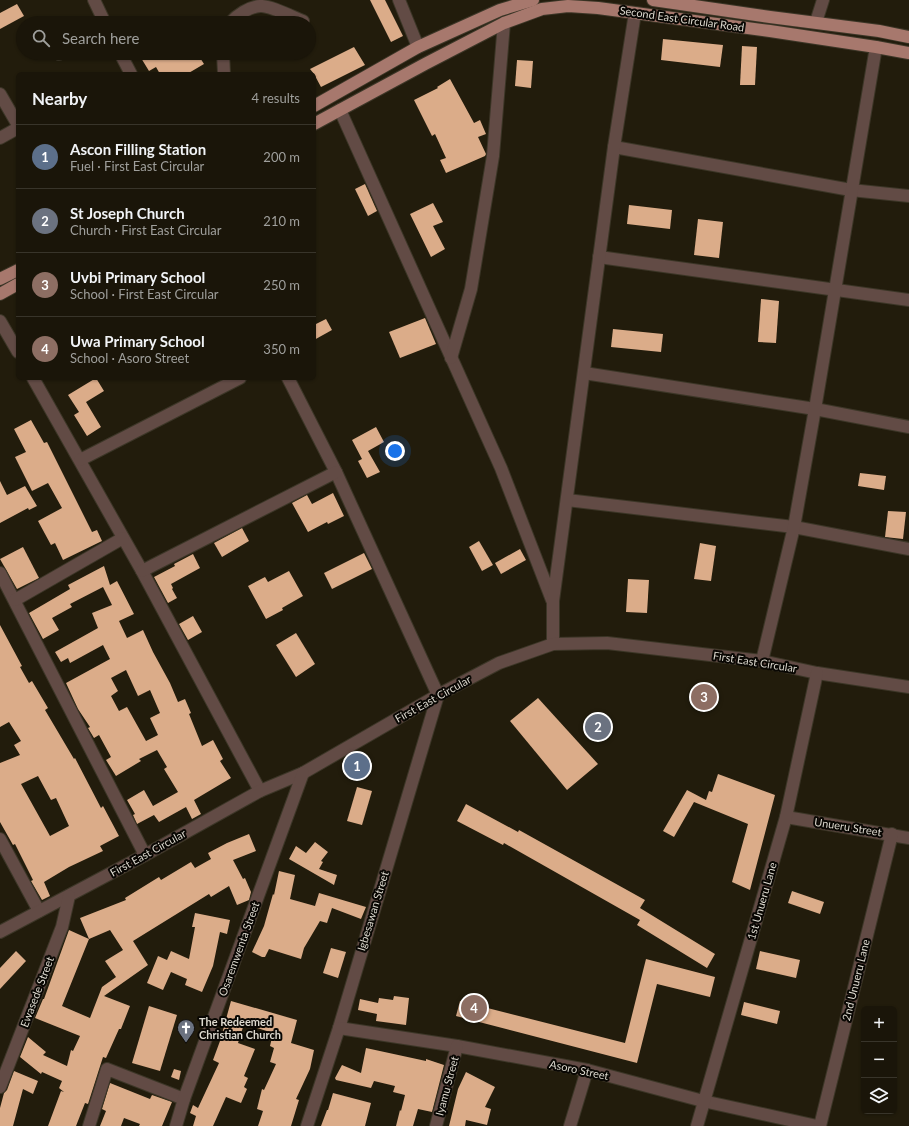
<!DOCTYPE html>
<meta charset="utf-8">
<style>
body{margin:0;font-family:Lato,sans-serif;background:#272217;color:#f1f3f6}
.controls{position:absolute;right:12px;bottom:12px;display:grid;overflow:hidden;border-radius:6px;box-shadow:0 1px 3px #0004}
.controls button{width:36px;height:36px;display:grid;place-items:center;padding:0;border:0;border-bottom:1px solid #38342a;background:#1a1509;color:#f1f3f6;font:20px sans-serif}
.you{position:absolute;left:395px;top:451px;width:14px;height:14px;margin:-10px;border:3px solid #fff;border-radius:50%;background:#1a73e8;box-shadow:0 0 0 6px #1a73e833}
.badge{display:grid;place-items:center;width:26px;height:26px;border-radius:50%;background:#db2777;color:#fff;font-size:13px;font-weight:700}
.pin{position:absolute;translate:-50% -50%;border:2px solid #fff;box-shadow:0 1px 4px #0006}
.list{margin:0;padding:0;list-style:none}
h2{display:flex;justify-content:space-between;align-items:center;height:52px;margin:0;padding:0 16px;font-size:17px}
h2 small{font-size:13px;font-weight:400;color:#9f9f9c}
.list li{display:grid;grid-template-columns:26px 1fr auto;gap:12px;align-items:center;box-sizing:border-box;height:64px;padding:0 16px;border-top:1px solid #38342a}
.list b{display:block;font-size:15px;white-space:nowrap}
.list p{margin:0;font-size:13px;white-space:nowrap;color:#9f9f9c}
.list em{font-size:13px;font-style:normal;color:#9f9f9c}
.icon{flex:none;width:22px;height:22px;fill:none;stroke:currentColor;stroke-width:2;stroke-linecap:round;stroke-linejoin:round}
.map{position:relative;flex:none;width:909px;height:1126px;overflow:hidden}
.search{position:absolute;background:#1a1509;box-shadow:0 1px 3px #0004;left:16px;top:16px;width:300px;height:44px;display:flex;align-items:center;gap:10px;box-sizing:border-box;padding:0 14px;border-radius:22px;color:#9f9f9c;font-size:15px}
.panel{position:absolute;background:#1a1509;box-shadow:0 1px 3px #0004;left:16px;top:72px;width:300px;height:308px;border-radius:6px}
.map>svg:first-child{display:block}
.building{fill:#dbac89;fill-rule:evenodd}
.lines{fill:none;stroke-linecap:round;stroke-linejoin:round}
.minor-casing{stroke:#3c3627;stroke-width:14}
.major-casing{stroke:#3c3627;stroke-width:14}
.minor{stroke:#624b45;stroke-width:12}
.major{stroke:#a7786d;stroke-width:12}
.labels{text-anchor:middle;stroke-width:4;stroke-linejoin:round;paint-order:stroke}
.street-label{font-size:11px;fill:#ddd9cf;stroke:#090703}
.poi-label{font-size:11px;font-weight:bold;fill:#ddd9cf;stroke:#090703;text-anchor:start}
</style>
<div class="map">
<svg width="909" height="1126" viewBox="0 0 909 1126">
<rect width="100%" height="100%" fill="#221c0c"/>
<g class="building">
<path d="M370 0H385L403 36 391 42Z"/>
<path d="M17 4 24 16 0 29V13Z"/>
<path d="M663 39 723 45 720 67 661 60Z"/>
<path d="M742 46 757 47 755 85H740Z"/>
<path d="M354 47 365 65 321 87 314 74 310 69Z"/>
<path d="M138 53H197L204 64 187 74H160L156 67 149 71Z"/>
<path d="M517 60 533 61 531 88 515 86Z"/>
<path d="M450 79 474 123 480 120 486 134 478 137 486 154 485 156 446 173 440 160 446 158 435 134 432 136 414 100 438 88 437 87Z"/>
<path d="M365 184 377 211 368 216 355 189Z"/>
<path d="M433 203 443 222 433 226 445 249 431 257 410 214Z"/>
<path d="M629 205 672 210 670 229 627 224Z"/>
<path d="M698 219 723 222 719 258 694 255Z"/>
<path d="M761 299 779 301 776 343 758 342Z"/>
<path d="M425 318 436 344 400 358 389 332Z"/>
<path d="M326 319 332 330 314 340V325Z"/>
<path d="M613 329 663 334 661 352 611 347Z"/>
<path d="M96 378 104 391 86 402 101 427 87 436 74 415 79 412 68 395Z"/>
<path d="M31 420 44 443 47 442 92 532 97 530 102 541 63 560 55 543 51 545 38 521 62 508 48 483 32 491 15 457 26 452 14 429Z"/>
<path d="M376 427 384 442 368 451 380 472 367 478 358 461 362 459 352 440Z"/>
<path d="M860 473 886 476 884 490 858 486Z"/>
<path d="M0 481 7 495 25 486 37 506 29 510 28 508 0 523Z"/>
<path d="M333 493 344 516 328 524 327 522 308 532 292 503 307 495 312 504Z"/>
<path d="M888 511 906 512 903 539 885 537Z"/>
<path d="M242 528 249 541 222 557 214 543Z"/>
<path d="M479 541 493 565 482 571 469 547Z"/>
<path d="M700 543 716 546 711 581 694 579Z"/>
<path d="M23 547 39 578 17 589 0 559Z"/>
<path d="M520 549 526 560 501 574 495 563Z"/>
<path d="M364 553 372 569 332 589 324 573Z"/>
<path d="M193 554 200 568 171 584 173 588 172 589 177 598 168 603 154 577 175 566 174 564Z"/>
<path d="M104 566 110 585 117 581 134 614 119 621 127 638 143 630 153 652 170 683 178 702 185 699 191 713 189 714 202 746 213 740 223 759 220 761 231 778 194 800 201 814 192 819 186 807 159 822 154 815 137 824 133 815 135 814 127 800 144 790 153 806 178 792 164 769 167 767 157 750 139 759 141 761 116 776 106 760 111 757 99 735 94 738 88 728 90 727 78 709 66 683 110 659 103 645 70 663 68 658 61 662 55 652 98 628 92 613 112 605 103 587 70 604 72 607 52 618 59 630 43 639 29 613 70 589 68 585ZM126 670 138 696 150 690 160 713 150 718 158 735 146 741 127 707 119 711 111 696 118 691 111 678Z"/>
<path d="M289 571 303 596 282 608 283 610 266 619 248 586 265 577 268 582Z"/>
<path d="M628 579 649 580 647 613 626 612Z"/>
<path d="M193 616 202 632 188 640 179 624Z"/>
<path d="M0 625 22 666 20 667 29 683 32 681 48 708 45 710 74 759 75 758 101 808 103 806 119 836 100 846 103 851 69 867 44 882 50 896 42 900 31 881 33 880 15 844 13 845 0 822V763L20 755 14 745 21 741 9 722 0 727ZM38 776 51 800 56 798 69 826 50 836 21 784Z"/>
<path d="M296 633 315 664 296 677 276 645Z"/>
<path d="M538 698 598 764 567 790 510 721Z"/>
<path d="M718 774 775 795 750 890 732 882 748 824 694 802 674 837 663 831 687 790 706 800 709 791 712 792Z"/>
<path d="M357 787 372 791 362 825 347 821Z"/>
<path d="M466 804 518 832 519 830 645 900 640 908 715 954 707 968 637 925 640 920 504 843 503 845 457 821Z"/>
<path d="M249 834 256 851 233 860 243 879 245 878 251 892 249 900 237 905 229 886 211 897 209 894 133 941 148 965 104 996 130 1006 121 1029H119L106 1058 103 1057 88 1104 85 1103 76 1126H48L61 1091 64 1092 59 1088 62 1081 42 1072 41 1074 20 1057 28 1037 46 1052 43 1055 67 1066 71 1050 73 1051 80 1036 35 1018 43 999H44L69 930 89 939 62 1006 90 1018 102 987 116 977 105 961 123 950 110 930 89 939 80 918 126 900 125 898 159 877 161 880 191 862 195 868 211 859 208 853 227 843Z"/>
<path d="M315 842 328 852 321 861 323 862 319 869 337 875 334 885 289 859 296 846 306 853Z"/>
<path d="M279 871 295 875 290 899 315 906 319 893 366 907 361 919 332 908 327 923 320 921 304 948 301 959 269 949 265 957H262L252 952 264 926 273 894 274 895Z"/>
<path d="M792 891 824 902 820 914 788 903Z"/>
<path d="M195 913 230 920 227 934 220 932 213 966 202 992 185 985 187 979 171 972 163 990 147 983 158 956 167 960 171 951 189 959 195 927H192Z"/>
<path d="M331 948 346 952 338 978 323 973Z"/>
<path d="M16 951 26 961 0 989V968Z"/>
<path d="M760 951 800 960 796 978 756 969Z"/>
<path d="M646 959 715 977 710 997 657 984 637 1063 456 1016 460 1001 625 1043Z"/>
<path d="M394 996 409 998 406 1025 376 1021 377 1014 358 1010 360 999 378 1003 379 998 393 1000Z"/>
<path d="M231 1001 297 1020 291 1043 314 1050 310 1069 296 1099 299 1100 291 1126H258L263 1111 257 1109 262 1089 264 1090 276 1064 270 1062 274 1048 270 1046 273 1033 244 1024 238 1043 255 1049 244 1076 248 1078 244 1087 247 1089 241 1103 226 1097 213 1126H193L196 1116 190 1113 193 1105 198 1108 219 1063 213 1060 220 1041Z"/>
<path d="M744 1002 780 1011 777 1024 741 1015Z"/>
<path d="M149 1006 177 1015 160 1071 132 1063Z"/>
<path d="M366 1048 426 1061V1059L444 1065 432 1112 418 1109 413 1126H396L400 1110 401 1111 405 1095 393 1092 395 1086 374 1081 371 1088 336 1080 335 1078 342 1065 361 1073Z"/>
<path d="M174 1069 181 1071 179 1080 171 1077Z"/>
<path d="M14 1071 38 1081 33 1094 23 1089 13 1126H0V1108L4 1093 7 1090Z"/>
<path d="M466 1072 495 1087 485 1107 491 1109 487 1125 466 1120 465 1126H449L458 1089Z"/>
<path d="M110 1083 150 1099 152 1095 172 1102 162 1126H139L140 1124 124 1118 121 1126H100L106 1111 102 1109Z"/>
<path d="M333 1093 371 1103 365 1126H321L327 1110H328Z"/>
</g>
<g class="lines">
<g class="minor-casing">
<g id="minor">
<path d="M94 0 105 23"/>
<path d="M399 0 418 47"/>
<path d="M816 22 823 0"/>
<path d="M230 23C237 15 249 7 260 6 269 5 293 17 303 21"/>
<path d="M120 53 131 74"/>
<path d="M223 53 224 74"/>
<path d="M59 54 61 53"/>
<path d="M0 94 18 125"/>
<path d="M340 110 501 468 552 600"/>
<path d="M0 138 18 128"/>
<path d="M614 147 851 190 909 196"/>
<path d="M599 257 909 300"/>
<path d="M0 321 18 352"/>
<path d="M451 358 471 289 493 156 504 23"/>
<path d="M584 373 815 409 909 427"/>
<path d="M33 378 142 571 260 791"/>
<path d="M288 378 336 472 438 695 339 1028 307 1126"/>
<path d="M80 460 240 378"/>
<path d="M567 500 794 527 909 549"/>
<path d="M142 571 336 472"/>
<path d="M0 573 145 855"/>
<path d="M15 600 123 538"/>
<path d="M553 644V601L614 147 635 13"/>
<path d="M762 661 794 527 815 409 876 47"/>
<path d="M786 817 909 838"/>
<path d="M0 839 39 911"/>
<path d="M0 932 145 855 260 791 303 773 438 695 499 663 553 644 607 643 762 661 817 673 909 687"/>
<path d="M339 1028 457 1046 587 1070 703 1101 817 1126"/>
<path d="M0 1087 62 927 69 896"/>
<path d="M89 1126 107 1069 184 1099"/>
<path d="M176 1126 184 1099 303 773"/>
<path d="M436 1126 457 1046"/>
<path d="M570 1126 587 1070"/>
<path d="M697 1126 786 817 817 673"/>
<path d="M820 1126 892 834"/>
</g>
</g>
<g class="major-casing">
<g id="major">
<path d="M653 0 770 17 879 31 909 37"/>
<path d="M314 106 418 47 500 10 533 0"/>
<path d="M314 124 425 64 504 23 542 9 568 6 598 8 770 31 876 47 909 53"/>
<path d="M0 279 18 270"/>
<path d="M0 294 18 284"/>
</g>
</g>
<use href="#minor" class="minor"/>
<use href="#major" class="major"/>
</g>
<defs>
<g id="church-pin" transform="scale(0.9)"><path d="M0 17L-7.5 6A9.5 9.5 0 1 1 7.5 6Z" fill="#6b7280" stroke="#090703"/><path d="M-1.2-6h2.4v3.5h3.3v2.4h-3.3V6h-2.4V-.1h-3.3v-2.4h3.3Z" fill="#fff"/></g>
</defs>
<g fill-rule="evenodd">
<use href="#church-pin" x="186" y="1028"/>
</g>
<g class="labels">
<g class="street-label">
<text transform="translate(682 19) rotate(8)" y="4">Second East Circular Road</text>
<text transform="translate(755 662) rotate(9)" y="4">First East Circular</text>
<text transform="translate(433 699) rotate(-29)" y="4">First East Circular</text>
<text transform="translate(848 827) rotate(9)" y="4">Unueru Street</text>
<text transform="translate(148 853) rotate(-29)" y="4">First East Circular</text>
<text transform="translate(762 901) rotate(-74)" y="4">1st Unueru Lane</text>
<text transform="translate(373 911) rotate(-73)" y="4">Igbesawan Street</text>
<text transform="translate(239 949) rotate(-70)" y="4">Osaremwenta Street</text>
<text transform="translate(856 980) rotate(-76)" y="4">2nd Unueru Lane</text>
<text transform="translate(37 992) rotate(-69)" y="4">Ewasede Street</text>
<text transform="translate(579 1070) rotate(12)" y="4">Asoro Street</text>
<text transform="translate(447 1086) rotate(-75)" y="4">Iyamu Street</text>
</g>
<g class="poi-label">
<text x="199" y="1026">The Redeemed<tspan x="199" dy="13">Christian Church</tspan></text>
</g>
</g>
</svg>
<div class="controls">
<button>+</button>
<button>−</button>
<button><svg class="icon" aria-label="layers" viewBox="0 0 24 24"><path d="M12 4l9 5-9 5-9-5zM3 14l9 5 9-5"/></svg></button>
</div>
<div class="you"></div>
<div class="pin badge" style="left:357px;top:766px;background:#5c6f8a">1</div>
<div class="pin badge" style="left:598px;top:727px;background:#6b7280">2</div>
<div class="pin badge" style="left:704px;top:697px;background:#8d6e63">3</div>
<div class="pin badge" style="left:474px;top:1008px;background:#8d6e63">4</div>
<div class="search"><svg class="icon" aria-label="search" viewBox="0 0 24 24"><circle cx="10" cy="10" r="6"/><path d="M15 15l6 6"/></svg>Search here</div>
<section class="panel">
<h2>Nearby<small>4 results</small></h2>
<ul class="list">
<li><span class="badge" style="background:#5c6f8a">1</span><div><b>Ascon Filling Station</b><p>Fuel · First East Circular</p></div><em>200 m</em></li>
<li><span class="badge" style="background:#6b7280">2</span><div><b>St Joseph Church</b><p>Church · First East Circular</p></div><em>210 m</em></li>
<li><span class="badge" style="background:#8d6e63">3</span><div><b>Uvbi Primary School</b><p>School · First East Circular</p></div><em>250 m</em></li>
<li><span class="badge" style="background:#8d6e63">4</span><div><b>Uwa Primary School</b><p>School · Asoro Street</p></div><em>350 m</em></li>
</ul>
</section>
</div>
